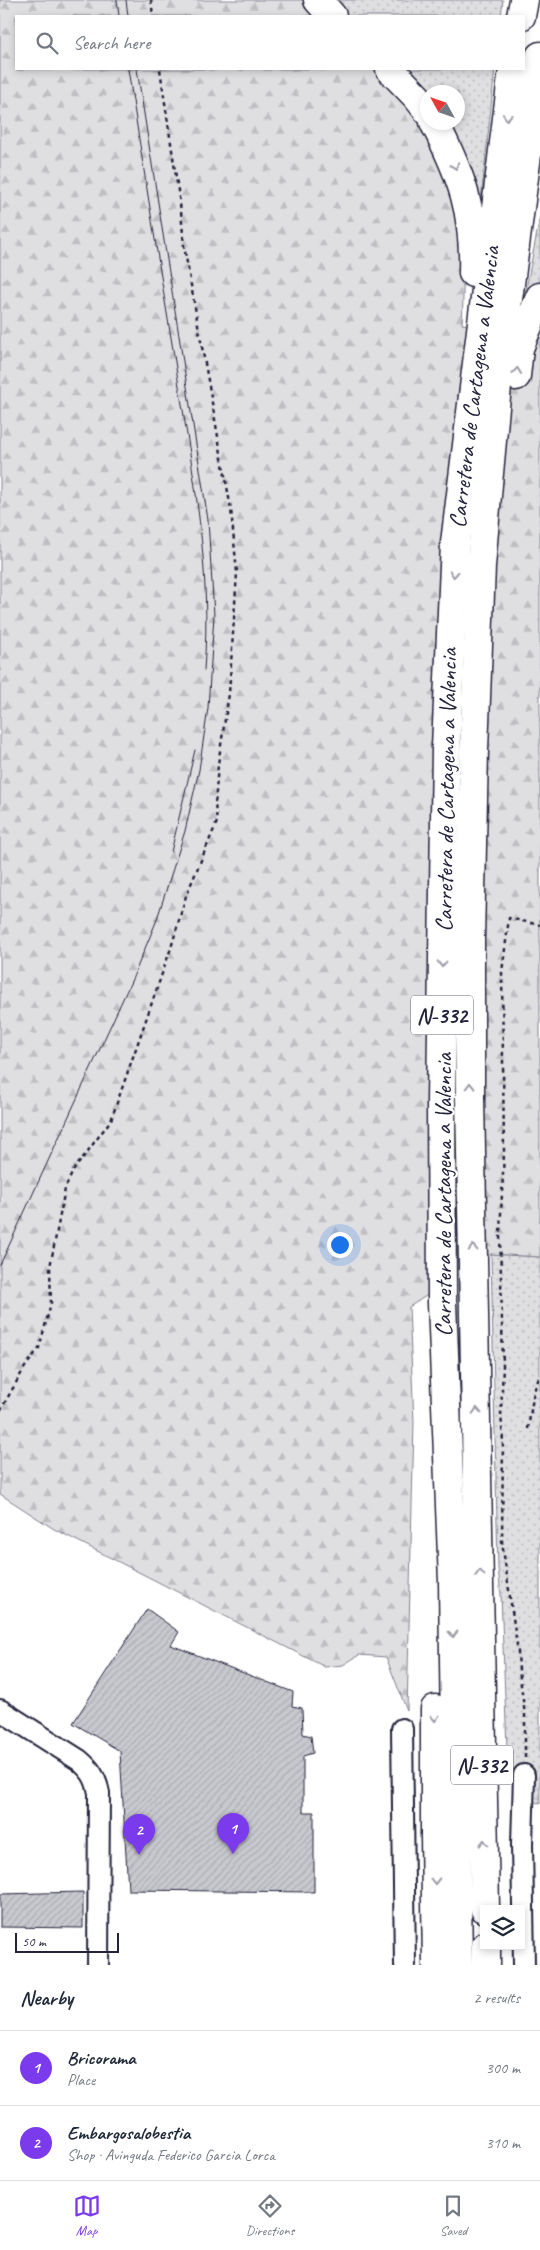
<!DOCTYPE html>
<meta charset="utf-8">
<style>
body{margin:0;font-family:Caveat,sans-serif;background:#f2f2f3;color:#1f2937}
.controls{position:absolute;right:15px;bottom:15px;display:grid;overflow:hidden;border-radius:0px;box-shadow:0 2px 8px #0003}
.controls button{width:45px;height:45px;display:grid;place-items:center;padding:0;border:0;border-bottom:1px solid #e0e1e3;background:#fff;color:#1f2937;font:25px sans-serif}
.compass{position:absolute;left:420px;top:85px;width:45px;height:45px;border-radius:50%;background:#fff;box-shadow:0 2px 8px #0003;rotate:310deg}
.scale{position:absolute;left:15px;bottom:12px;width:104px;box-sizing:border-box;padding-left:5px;border:2px solid #22223b;border-top:0;font-size:14px;line-height:18px;white-space:nowrap;color:#22223b;-webkit-text-stroke:4px #fff;paint-order:stroke}
.you{position:absolute;left:339px;top:1244px;width:18px;height:18px;margin:-12px;border:4px solid #fff;border-radius:50%;background:#1a73e8;box-shadow:0 0 0 8px #1a73e833}
.badge{display:grid;place-items:center;width:32px;height:32px;border-radius:50%;background:#7c3aed;color:#fff;font-size:16px;font-weight:700}
.pin{position:absolute;translate:-50% -41px;filter:drop-shadow(0 1px 2px #0008)}
.pin::after{content:'';position:absolute;top:26px;width:18px;height:15px;background:inherit;clip-path:polygon(0 0,100% 0,50% 100%)}
.list{margin:0;padding:0;list-style:none}
h2{display:flex;justify-content:space-between;align-items:center;height:65px;margin:0;padding:0 20px;font-size:21px}
h2 small{font-size:16px;font-weight:400;color:#747a83}
.list li{display:grid;grid-template-columns:32px 1fr auto;gap:15px;align-items:center;box-sizing:border-box;height:75px;padding:0 20px;border-top:1px solid #e0e1e3}
.list b{display:block;font-size:19px;white-space:nowrap}
.list p{margin:0;font-size:16px;white-space:nowrap;color:#747a83}
.list em{font-size:16px;font-style:normal;color:#747a83}
.icon{flex:none;width:28px;height:28px;fill:none;stroke:currentColor;stroke-width:2;stroke-linecap:round;stroke-linejoin:round}
.map{position:relative;flex:none;width:540px;height:1965px;overflow:hidden}
.search{position:absolute;background:#fff;box-shadow:0 2px 8px #0003;left:15px;right:15px;top:15px;height:55px;display:flex;align-items:center;gap:12px;box-sizing:border-box;padding:0 18px;border-radius:0px;color:#747a83;font-size:19px}
.sheet{height:215px;background:#fff}
nav{display:flex;justify-content:space-around;align-items:center;box-sizing:border-box;height:70px;border-top:1px solid #e0e1e3;background:#fff;font-size:14px;color:#747a83}
nav a{display:grid;justify-items:center;gap:2px}
nav .on{color:#7c3aed}
.map>svg:first-child{display:block}
.green{fill:url(#green-dots);stroke:#80808e}
.forest{fill:url(#forest-firs);stroke:#80808e}
.building{fill:url(#building-hatch);stroke:#22223b}
.lines{fill:none;stroke-linecap:round;stroke-linejoin:round}
.minor-casing{stroke:#22223b;stroke-width:24}
.highway-casing{stroke:#22223b;stroke-width:31}
.path{stroke:#22223b;stroke-width:2.5;stroke-dasharray:4 4;stroke-linecap:butt}
.minor{stroke:#fff;stroke-width:20}
.highway{stroke:#fff;stroke-width:28}
.tram{stroke:#22223b;stroke-width:1}
.oneway{stroke:#9c9ca7}
.labels{text-anchor:middle;stroke-width:4.5;stroke-linejoin:round;paint-order:stroke}
.shield{fill:#fff;stroke:#646476;stroke-width:1}
.shield-label{font-size:22px;font-weight:bold;fill:#22223b}
.street-label{font-size:24px;fill:#22223b;stroke:#fff}
</style>
<div class="map">
<svg width="540" height="1965" viewBox="0 0 540 1965">
<defs>
<pattern id="green-dots" width="8" height="8" patternUnits="userSpaceOnUse" patternTransform="scale(1.25)"><rect width="8" height="8" fill="#dfdfe2"/><path d="M2 2h.1M6 6h.1" fill="none" stroke="#bfbfc3" stroke-width="1.8" stroke-linecap="round"/></pattern>
<pattern id="forest-firs" width="22" height="20" patternUnits="userSpaceOnUse" patternTransform="scale(1.25)"><rect width="22" height="20" fill="#dfdfe2"/><path d="M5 1l3.5 6h-7zM16 11l3.5 6h-7z" fill="#bfbfc3"/></pattern>
<pattern id="building-hatch" width="6" height="6" patternUnits="userSpaceOnUse" patternTransform="scale(1.25)"><rect width="6" height="6" fill="#c8c8cf"/><path d="M-1 1l2-2M0 6l6-6M5 7l2-2" fill="none" stroke="#acacb3"/></pattern>
</defs>
<rect width="100%" height="100%" fill="#fff"/>
<filter id="ink" filterUnits="userSpaceOnUse"><feTurbulence type="fractalNoise" baseFrequency=".02" numOctaves="2"/><feDisplacementMap in="SourceGraphic" scale="10" xChannelSelector="R" yChannelSelector="G"/><feConvolveMatrix kernelMatrix="1 2 1 2 8 2 1 2 1" color-interpolation-filters="sRGB"/></filter>
<g filter="url(#ink)">
<g class="green">
<path d="M326 0H503L501 16H340Z"/>
<path d="M398 69H495L480 210 440 123 458 122V92H428Z"/>
<path d="M540 217V282L534 293 523 305Z"/>
<path d="M491 1254 540 1257V1804L533 1801V1772L508 1774 501 1595 498 1568Z"/>
</g>
<path class="forest" d="M0 0H308L322 16H16V69H377C390 84 405 99 417 116 461 176 466 252 462 324L522 331 540 303V1257L491 1254 409 1307 414 1422 407 1711 386 1657 359 1655 343 1665 325 1667 54 1529 0 1494Z"/>
<g class="building">
<path d="M147 1609 179 1632 171 1645 293 1692 292 1706 302 1708 303 1734 311 1736 313 1753 303 1756V1812H314V1892L128 1890 120 1751 73 1723Z"/>
<path d="M83 1892V1928L0 1927V1894Z"/>
</g>
<g class="lines">
<g class="minor-casing">
<g id="minor">
<path d="M0 1710 79 1760C91 1770 96 1778 99 1793L98 1965"/>
<path d="M402 1729 405 1965"/>
<path d="M524 1775 522 1844 524 1965"/>
</g>
</g>
<g class="highway-casing">
<g id="highway">
<path d="M318 0 332 16"/>
<path d="M521 16 524 0"/>
<path d="M390 69 417 97 428 111"/>
<path d="M434 122C462 176 475 213 473 273"/>
<path d="M516 376 519 348 540 297"/>
<path d="M435 1709V1837L437 1965"/>
<path d="M485 1909 470 1098V939L474 750 481 566 488 484 498 375 540 56"/>
<path d="M486 1946V1965"/>
<path d="M458 1965 453 1582 442 1303 441 1102 446 747 455 543 513 69"/>
</g>
</g>
<g class="path">
<path d="M151 0 153 16"/>
<path d="M0 1411 25 1367 39 1348 51 1304 50 1267 65 1189 73 1171 111 1120 171 948 186 896 217 822 215 805 218 764 229 694 237 573 231 509 184 246 181 211 160 69"/>
<path d="M528 1429 534 1391 540 1375"/>
<path d="M525 1758V1715L519 1670 518 1652 502 1542 503 1442 501 1413 503 1366 500 1233 504 1153 502 972 509 918 540 925"/>
</g>
<use href="#minor" class="minor"/>
<use href="#highway" class="highway"/>
<g class="tram">
<path d="M117 0 119 16"/>
<path d="M126 0 128 16"/>
<path d="M128 69C144 171 160 272 177 374 193 472 212 571 204 670"/>
<path d="M171 852 195 750"/>
<path d="M0 1265 134 975 156 922 185 831 199 770 208 708 214 615 208 520 137 69"/>
</g>
</g>
<defs><path id="oneway-chevron" d="M-2-3.5L2.5 0L-2 3.5" fill="none" stroke-width="1.6" stroke-linecap="round" stroke-linejoin="round" transform="scale(1.25)"/></defs>
<g class="oneway">
<use href="#oneway-chevron" transform="translate(507 117) rotate(97)"/>
<use href="#oneway-chevron" transform="translate(455 166) rotate(70)"/>
<use href="#oneway-chevron" transform="translate(517 371) rotate(-84)"/>
<use href="#oneway-chevron" transform="translate(454 574) rotate(93)"/>
<use href="#oneway-chevron" transform="translate(442 964) rotate(91)"/>
<use href="#oneway-chevron" transform="translate(470 1086) rotate(-91)"/>
<use href="#oneway-chevron" transform="translate(473 1248) rotate(-91)"/>
<use href="#oneway-chevron" transform="translate(477 1411) rotate(-92)"/>
<use href="#oneway-chevron" transform="translate(480 1573) rotate(-91)"/>
<use href="#oneway-chevron" transform="translate(453 1634) rotate(89)"/>
<use href="#oneway-chevron" transform="translate(435 1718) rotate(90)"/>
<use href="#oneway-chevron" transform="translate(484 1843) rotate(-92)"/>
<use href="#oneway-chevron" transform="translate(435 1881) rotate(89)"/>
</g>
</g>
<g class="labels">
<g class="shield">
<rect x="411" y="995.5" width="62" height="39" rx="4"/>
<rect x="451" y="1745.5" width="62" height="39" rx="4"/>
</g>
<g class="shield-label">
<text x="442" y="1023">N-332</text>
<text x="482" y="1773">N-332</text>
</g>
<g class="street-label">
<text transform="translate(474 387) rotate(-83)" y="8">Carretera de Cartagena a Valencia</text>
<text transform="translate(446 790) rotate(-89)" y="8">Carretera de Cartagena a Valencia</text>
<text transform="translate(443 1195) rotate(-90)" y="8">Carretera de Cartagena a Valencia</text>
</g>
</g>
</svg>
<div class="controls">
<button><svg class="icon" aria-label="layers" viewBox="0 0 24 24"><path d="M12 4l9 5-9 5-9-5zM3 14l9 5 9-5"/></svg></button>
</div>
<svg class="compass" viewBox="-18 -18 36 36"><path d="M0-13l5 13h-10z" fill="#e53935"/><path d="M0 13l5-13h-10z" fill="#747a83"/></svg>
<div class="scale">50 m</div>
<div class="you"></div>
<div class="pin badge" style="left:233px;top:1854px">1</div>
<div class="pin badge" style="left:139px;top:1855px">2</div>
<div class="search"><svg class="icon" aria-label="search" viewBox="0 0 24 24"><circle cx="10" cy="10" r="6"/><path d="M15 15l6 6"/></svg>Search here</div>
</div>
<section class="sheet">
<h2>Nearby<small>2 results</small></h2>
<ul class="list">
<li><span class="badge">1</span><div><b>Bricorama</b><p>Place</p></div><em>300 m</em></li>
<li><span class="badge">2</span><div><b>Embargosalobestia</b><p>Shop · Avinguda Federico Garcia Lorca</p></div><em>310 m</em></li>
</ul>
</section>
<nav>
<a class="on"><svg class="icon" aria-label="map" viewBox="0 0 24 24"><path d="M3 6l6-2 6 2 6-2v14l-6 2-6-2-6 2zM9 4v14M15 6v14"/></svg>Map</a>
<a><svg class="icon" aria-label="directions" viewBox="0 0 24 24"><path d="M12 3l9 9-9 9-9-9zM9 14v-3h6M13 9l2 2-2 2"/></svg>Directions</a>
<a><svg class="icon" aria-label="saved" viewBox="0 0 24 24"><path d="M7 4h10v16l-5-4-5 4z"/></svg>Saved</a>
</nav>
